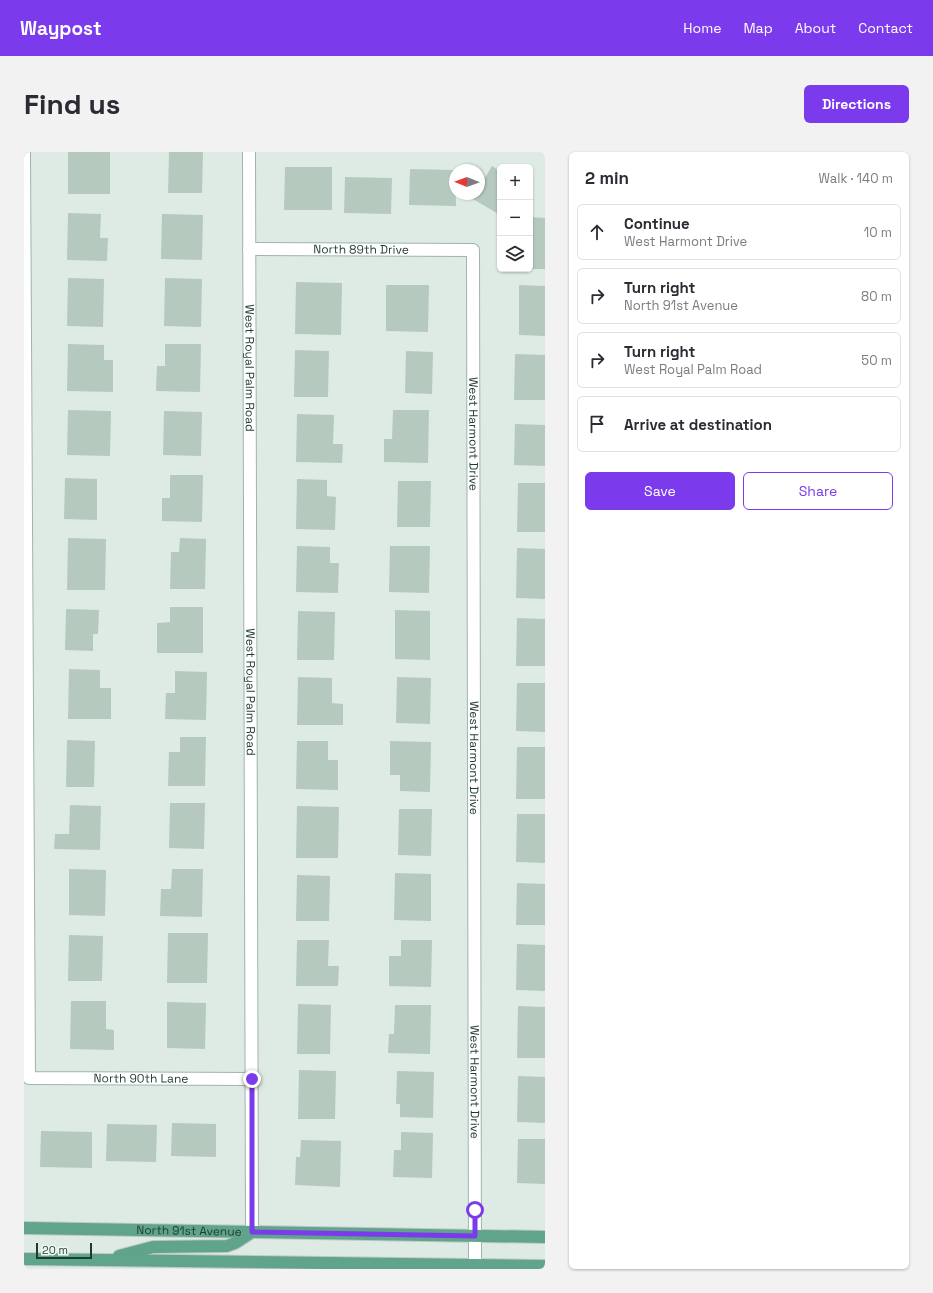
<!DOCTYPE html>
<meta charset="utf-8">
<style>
body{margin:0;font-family:"Space Grotesk",sans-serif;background:#f2f2f3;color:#2b2b33}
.controls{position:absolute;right:12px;top:12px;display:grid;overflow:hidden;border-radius:6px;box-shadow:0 1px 3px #0004}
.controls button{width:36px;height:36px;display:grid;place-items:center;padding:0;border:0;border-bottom:1px solid #e1e1e2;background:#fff;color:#2b2b33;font:20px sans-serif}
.compass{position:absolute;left:425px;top:12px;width:36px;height:36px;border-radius:50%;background:#fff;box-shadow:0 1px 3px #0004;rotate:271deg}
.scale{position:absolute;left:12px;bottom:10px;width:56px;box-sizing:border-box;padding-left:4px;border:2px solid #1e3b31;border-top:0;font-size:11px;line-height:14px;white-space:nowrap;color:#1e3b31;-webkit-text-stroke:3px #eef7f2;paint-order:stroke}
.stop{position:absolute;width:12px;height:12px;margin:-9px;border:3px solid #7c3aed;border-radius:50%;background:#fff}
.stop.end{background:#7c3aed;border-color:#fff;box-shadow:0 1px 4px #0008}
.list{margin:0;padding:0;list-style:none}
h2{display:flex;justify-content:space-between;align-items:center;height:52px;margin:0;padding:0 16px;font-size:17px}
h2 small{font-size:13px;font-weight:400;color:#7c7c81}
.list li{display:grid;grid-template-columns:26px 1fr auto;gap:12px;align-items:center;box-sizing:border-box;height:56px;margin:0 8px 8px;padding:0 8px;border:1px solid #e1e1e2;border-radius:6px}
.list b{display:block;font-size:15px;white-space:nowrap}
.list p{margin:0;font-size:13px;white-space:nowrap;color:#7c7c81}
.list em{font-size:13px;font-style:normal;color:#7c7c81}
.actions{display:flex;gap:8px;padding:12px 16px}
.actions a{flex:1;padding:9px 0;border:1px solid #7c3aed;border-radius:6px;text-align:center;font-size:14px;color:#7c3aed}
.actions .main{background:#7c3aed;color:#fff}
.icon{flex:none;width:22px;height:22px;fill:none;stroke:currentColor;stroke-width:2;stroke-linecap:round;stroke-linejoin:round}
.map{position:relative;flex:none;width:521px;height:1117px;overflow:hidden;border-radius:6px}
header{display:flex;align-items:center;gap:24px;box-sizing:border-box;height:56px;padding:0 20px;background:#7c3aed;color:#fff}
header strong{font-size:19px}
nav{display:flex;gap:22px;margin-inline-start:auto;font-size:14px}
.intro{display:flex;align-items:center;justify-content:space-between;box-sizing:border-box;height:96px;padding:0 24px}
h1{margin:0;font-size:28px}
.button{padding:10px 18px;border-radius:6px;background:#7c3aed;color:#fff;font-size:14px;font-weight:700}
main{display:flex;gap:24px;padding:0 24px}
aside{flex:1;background:#fff;border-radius:6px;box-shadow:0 1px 3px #0004}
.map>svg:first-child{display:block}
.building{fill:#b6c9bf}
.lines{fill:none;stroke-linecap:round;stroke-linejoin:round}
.minor-casing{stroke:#a1b3ab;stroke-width:14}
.major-casing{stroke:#c0c8c5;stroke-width:14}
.minor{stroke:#fff;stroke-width:12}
.major{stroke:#5fa48b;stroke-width:12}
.route{stroke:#7c3aed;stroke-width:5}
.labels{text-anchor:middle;stroke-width:4;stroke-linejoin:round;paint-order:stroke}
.street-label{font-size:12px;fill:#1e3b31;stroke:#eef7f2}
</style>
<header>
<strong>Waypost</strong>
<nav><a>Home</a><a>Map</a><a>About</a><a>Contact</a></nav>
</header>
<div class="intro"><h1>Find us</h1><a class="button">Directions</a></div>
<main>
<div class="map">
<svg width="521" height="1117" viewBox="0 0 521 1117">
<rect width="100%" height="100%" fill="#deebe4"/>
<g class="building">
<rect x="44" y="0" width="42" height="42"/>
<path d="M145 0H179L178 41H144Z"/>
<path d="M468 14 476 19V63L449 47 452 42H455V36Z"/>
<path d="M261 15H308V58H260Z"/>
<path d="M386 17 431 18 432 54 385 53Z"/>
<path d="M321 25 368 26 367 62 320 61Z"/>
<path d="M44 61 77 62 76 86H84L83 109 43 108Z"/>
<path d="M138 62 179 63 178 108 137 107Z"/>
<path d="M506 65 521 66V117H506Z"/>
<path d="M44 126 80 127 79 175 43 174Z"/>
<path d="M141 126 178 127 177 175 140 174Z"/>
<path d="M272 130 318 131 317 183 271 182Z"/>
<path d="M362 133H405L404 180 362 179Z"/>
<path d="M495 133 521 134V184L495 183Z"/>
<path d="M44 192 80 193V208H89V240L43 239Z"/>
<path d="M141 192H177L176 240 132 239 133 214H141Z"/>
<path d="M271 198 305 199 304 245H270Z"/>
<path d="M382 199 409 200 408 242 381 241Z"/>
<path d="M491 202 521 203V248H490Z"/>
<path d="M44 258 87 259 86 304 43 303Z"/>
<path d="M369 258H405L404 311 360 310V287H368Z"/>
<path d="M140 259 178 260 177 304 139 303Z"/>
<path d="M273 262 310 263 309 292H319L318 311 272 310Z"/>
<path d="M491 272 521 273V314L490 313Z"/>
<path d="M146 323H179L178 370 138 369V346H146Z"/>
<path d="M41 326 73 327V368L40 367Z"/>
<path d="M273 327 303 328V344L312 345 311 378 272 377Z"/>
<path d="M374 329H407L406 375H373Z"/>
<path d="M494 331H521V380H493Z"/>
<path d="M44 386 82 387 81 438H43Z"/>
<path d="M156 386 182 387 181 437H146L147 400H155Z"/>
<path d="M273 394 306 395V411H315L314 441 272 440Z"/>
<path d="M366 394H406L405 441 365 440Z"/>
<path d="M493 396 521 397V447L492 446Z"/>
<path d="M146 455H179V501H133V471L146 470Z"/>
<path d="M42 457 75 458 74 482H69V499L41 498Z"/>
<path d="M371 458 406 459V508L371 507Z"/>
<path d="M274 459 311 460 310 508H273Z"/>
<path d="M493 466 521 467V514H492Z"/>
<path d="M45 517 76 518V536H87V567H44Z"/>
<path d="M151 519 183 520 182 568 141 567 142 541H151Z"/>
<path d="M274 525 308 526V551L319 552V573H273Z"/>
<path d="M373 525 407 526 406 572 372 571Z"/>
<path d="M493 531H521V580L492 579Z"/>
<path d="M156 585H182L181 634H144L145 600H156Z"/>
<path d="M43 588 71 589 70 635H42Z"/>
<path d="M273 589H304V608H314V638L272 637Z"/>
<path d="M366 589 407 590 406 640 376 639V623H366Z"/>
<path d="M493 595H521V647H492Z"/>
<path d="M146 651H181L180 697 145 696Z"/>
<path d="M46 653 77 654 76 698 30 697 31 682H45Z"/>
<path d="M273 654 315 655 314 706H272Z"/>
<path d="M375 657H408L407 704 374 703Z"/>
<path d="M493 662H521V711L492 710Z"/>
<path d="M45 717 82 718 81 764 45 763Z"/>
<path d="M148 717H179L178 765 136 764 137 737H147Z"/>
<path d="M371 721 407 722V769L370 768Z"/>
<path d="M273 723 306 724 305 769H272Z"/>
<path d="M493 731 521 732V773H492Z"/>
<path d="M144 781H184L183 831H143Z"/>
<path d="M45 783 79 784 78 829H44Z"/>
<path d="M273 788H305L304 814H315L314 834H272Z"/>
<path d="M377 788H408L407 835 365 834V804H377Z"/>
<path d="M493 792 521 793V839L492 838Z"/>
<path d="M47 849H82V877L90 878V898L46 897Z"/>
<path d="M143 850 182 851 181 897 143 896Z"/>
<path d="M274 852 307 853 306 902H273Z"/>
<path d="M371 853H407L406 902 364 901 365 882H370Z"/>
<path d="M494 854 521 855V906H493Z"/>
<path d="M275 918 312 919 311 967H274Z"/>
<path d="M373 919 410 920 409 966 376 965V952H372Z"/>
<path d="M494 924 521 925V971L493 970Z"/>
<path d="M148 971 192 972V1005L147 1004Z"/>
<path d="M83 972 133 973 132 1010 82 1009Z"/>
<path d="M17 979 68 980V1016L16 1015Z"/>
<path d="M377 980 409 981 408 1026 369 1025 370 998H377Z"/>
<path d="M494 987H521V1032L493 1031Z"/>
<path d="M277 988 317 989 316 1035 271 1033 272 1005H276Z"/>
</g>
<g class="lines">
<g class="minor-casing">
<g id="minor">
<path id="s1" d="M0 0 5 926 228 927"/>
<path id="s2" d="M225 0 228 1080"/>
<path id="s3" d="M225 97 449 98 451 1113"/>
</g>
</g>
<g class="major-casing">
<g id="major">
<path id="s4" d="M0 1076 521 1085"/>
<path d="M95 1104 129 1095 203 1094 211 1091 228 1080"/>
<path d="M0 1107 521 1114"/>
</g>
</g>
<use href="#minor" class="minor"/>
<use href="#major" class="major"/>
</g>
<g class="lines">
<path class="route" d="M228 927V1080L451 1084V1058"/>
</g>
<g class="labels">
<g class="street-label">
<text dy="4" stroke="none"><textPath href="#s3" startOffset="112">North 89th Drive</textPath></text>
<text dy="4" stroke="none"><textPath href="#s2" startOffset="216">West Royal Palm Road</textPath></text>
<text dy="4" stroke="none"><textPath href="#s3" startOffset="408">West Harmont Drive</textPath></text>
<text dy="4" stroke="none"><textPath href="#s2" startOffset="540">West Royal Palm Road</textPath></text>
<text dy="4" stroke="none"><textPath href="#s3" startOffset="732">West Harmont Drive</textPath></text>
<text dy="4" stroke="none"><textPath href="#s1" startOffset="1038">North 90th Lane</textPath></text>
<text dy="4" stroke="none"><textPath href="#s3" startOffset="1056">West Harmont Drive</textPath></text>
<text dy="4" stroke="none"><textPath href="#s4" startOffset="165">North 91st Avenue</textPath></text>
</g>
</g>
</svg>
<div class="controls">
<button>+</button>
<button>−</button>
<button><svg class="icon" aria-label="layers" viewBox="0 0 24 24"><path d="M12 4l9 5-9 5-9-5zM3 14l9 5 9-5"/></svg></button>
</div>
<svg class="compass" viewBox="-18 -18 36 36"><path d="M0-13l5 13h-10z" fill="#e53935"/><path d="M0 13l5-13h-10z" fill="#7c7c81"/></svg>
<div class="scale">20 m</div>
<div class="stop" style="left:451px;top:1058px"></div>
<div class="stop end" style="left:228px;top:927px"></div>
</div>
<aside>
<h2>2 min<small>Walk · 140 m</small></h2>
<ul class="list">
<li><svg class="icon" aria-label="ahead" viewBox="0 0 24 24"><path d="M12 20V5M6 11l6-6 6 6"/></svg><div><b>Continue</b><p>West Harmont Drive</p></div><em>10 m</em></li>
<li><svg class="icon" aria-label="right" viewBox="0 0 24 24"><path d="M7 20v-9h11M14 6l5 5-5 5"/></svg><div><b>Turn right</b><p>North 91st Avenue</p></div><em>80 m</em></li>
<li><svg class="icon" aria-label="right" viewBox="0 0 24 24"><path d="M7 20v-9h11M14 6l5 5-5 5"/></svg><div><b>Turn right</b><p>West Royal Palm Road</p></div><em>50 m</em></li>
<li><svg class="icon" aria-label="arrive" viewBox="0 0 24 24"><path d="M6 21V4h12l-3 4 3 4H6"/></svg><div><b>Arrive at destination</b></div></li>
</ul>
<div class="actions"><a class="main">Save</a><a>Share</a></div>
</aside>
</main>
